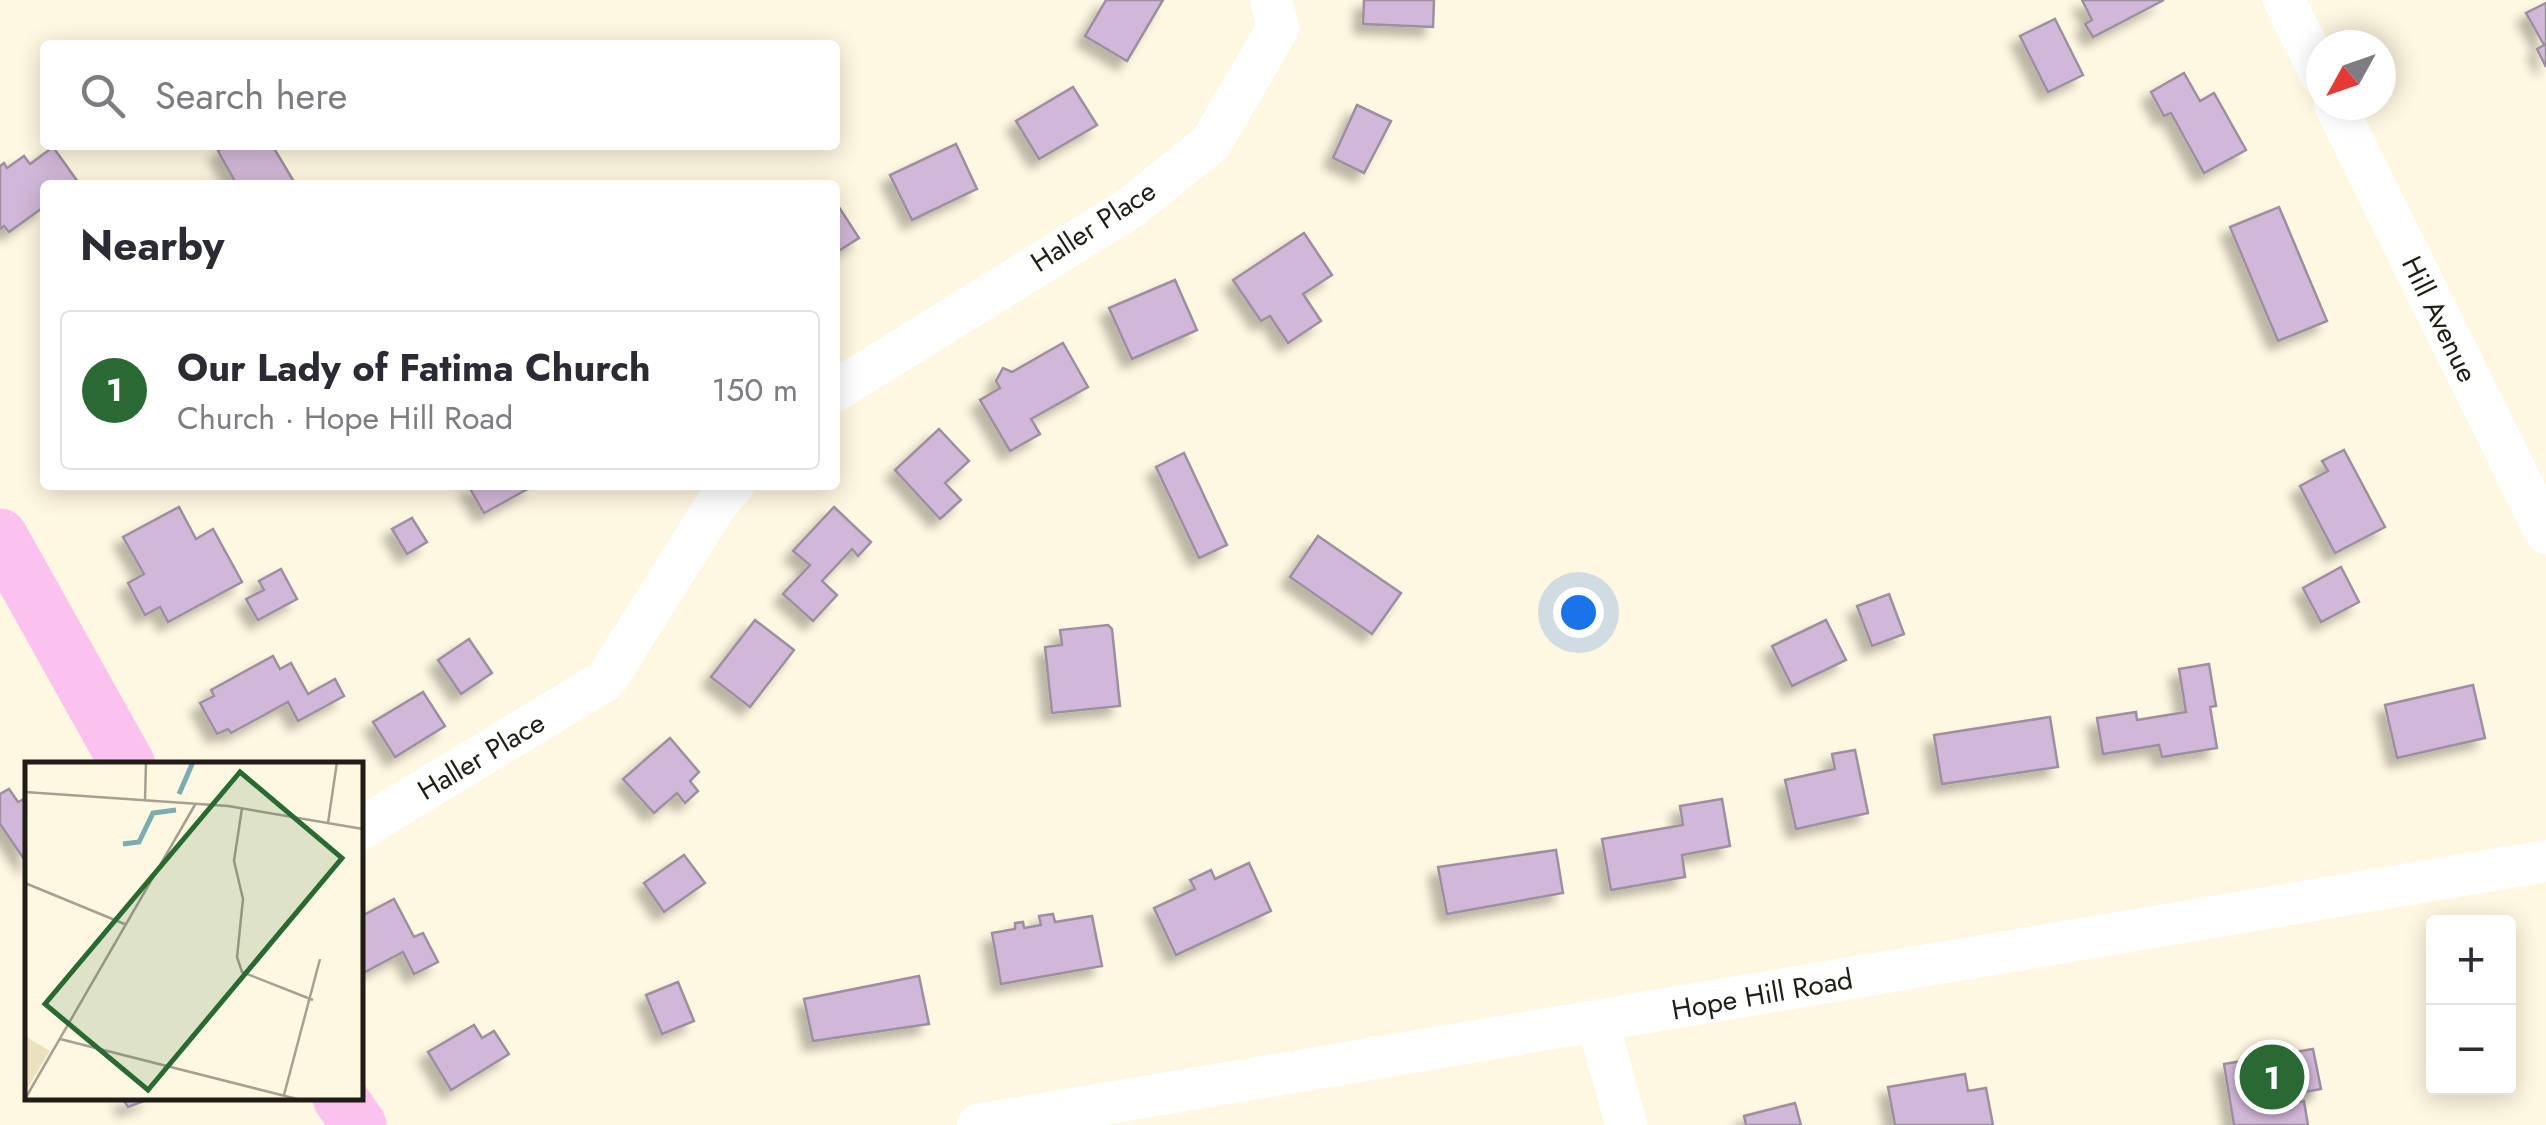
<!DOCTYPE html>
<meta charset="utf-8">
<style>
body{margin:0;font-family:Jost,sans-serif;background:#f7f7f7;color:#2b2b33}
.controls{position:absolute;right:30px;bottom:30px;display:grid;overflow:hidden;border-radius:10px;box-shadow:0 5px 25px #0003}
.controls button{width:90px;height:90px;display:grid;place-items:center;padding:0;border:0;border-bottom:2px solid #e1e1e2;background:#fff;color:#2b2b33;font:50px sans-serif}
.compass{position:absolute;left:2306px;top:30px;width:90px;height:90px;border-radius:50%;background:#fff;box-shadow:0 5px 25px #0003;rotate:230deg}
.you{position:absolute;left:1578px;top:612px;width:35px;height:35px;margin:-25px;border:8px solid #fff;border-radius:50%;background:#1a73e8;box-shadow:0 0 0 15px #1a73e833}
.badge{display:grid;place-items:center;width:65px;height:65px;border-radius:50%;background:#296a34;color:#fff;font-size:32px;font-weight:700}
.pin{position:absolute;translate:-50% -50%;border:5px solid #fff;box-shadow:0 2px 10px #0006}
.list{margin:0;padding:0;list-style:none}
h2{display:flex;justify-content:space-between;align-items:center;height:130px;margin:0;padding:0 40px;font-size:42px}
h2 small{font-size:32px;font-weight:400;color:#7c7c81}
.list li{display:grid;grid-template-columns:65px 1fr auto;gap:30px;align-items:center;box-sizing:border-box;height:160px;margin:0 20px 20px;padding:0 20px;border:2px solid #e1e1e2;border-radius:10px}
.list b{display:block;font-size:38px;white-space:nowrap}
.list p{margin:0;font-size:32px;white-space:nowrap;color:#7c7c81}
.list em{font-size:32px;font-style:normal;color:#7c7c81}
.icon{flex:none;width:55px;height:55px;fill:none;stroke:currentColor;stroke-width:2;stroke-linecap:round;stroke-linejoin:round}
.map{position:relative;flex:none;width:2546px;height:1125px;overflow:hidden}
.search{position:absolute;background:#fff;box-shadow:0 5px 25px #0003;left:40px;top:40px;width:800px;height:110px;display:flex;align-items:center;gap:25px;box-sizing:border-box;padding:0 35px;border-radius:10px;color:#7c7c81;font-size:38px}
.panel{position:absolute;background:#fff;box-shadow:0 5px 25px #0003;left:40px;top:180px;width:800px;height:310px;border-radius:10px}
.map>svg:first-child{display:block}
.building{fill:#d2b8d8;stroke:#9d8fa0;stroke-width:2.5;filter:url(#shadow)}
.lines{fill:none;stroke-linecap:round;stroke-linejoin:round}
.minor{stroke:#fff;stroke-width:42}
.major{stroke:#fcc2ef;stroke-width:55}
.labels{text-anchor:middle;stroke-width:8;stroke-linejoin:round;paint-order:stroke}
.street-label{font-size:28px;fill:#1f1d15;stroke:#fff}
.inset-river{fill:none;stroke:#7bacb1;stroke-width:5}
.inset-road{fill:none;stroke:#a5a08f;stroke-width:2.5}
.view{fill:#296a34;fill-opacity:0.15;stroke:#296a34;stroke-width:5}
.inset-edge{fill:none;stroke:#1f1d15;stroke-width:5}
</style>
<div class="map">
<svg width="2546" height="1125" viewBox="0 0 2546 1125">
<defs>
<filter id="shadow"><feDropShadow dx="-9" dy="9" stdDeviation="5" flood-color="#0004"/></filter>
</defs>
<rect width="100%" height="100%" fill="#fef7e1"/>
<g class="building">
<path d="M1106 0H1163L1127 61 1085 36Z"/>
<path d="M1364 0H1434L1433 27 1363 24Z"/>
<path d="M2082 0H2164L2093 37 2085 24 2092 20Z"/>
<path d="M2546 3V67L2537 49 2544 45 2526 13Z"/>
<path d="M2055 19 2083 75 2048 92 2020 36Z"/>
<path d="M2184 73 2200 101 2214 93 2246 150 2204 173 2171 113 2164 116 2151 92Z"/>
<path d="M1073 87 1097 125 1039 159 1016 121Z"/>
<path d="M1357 105 1391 121 1364 173 1333 158Z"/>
<path d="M956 144 977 189 912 220 890 175Z"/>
<path d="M228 145H272L296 185H237L218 151Z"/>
<path d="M53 147 78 182 45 185V206L9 232 4 226 0 229V166L4 163 7 168 24 156 30 164Z"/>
<path d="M835 201 859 238 835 253Z"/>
<path d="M2279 207 2327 321 2278 341 2230 227Z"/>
<path d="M1304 233 1332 275 1303 294 1321 321 1288 343 1270 316 1261 321 1233 280Z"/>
<path d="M1175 280 1197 330 1132 359 1109 308Z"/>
<path d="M1063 343 1088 387 1031 419 1040 434 1010 451 980 400 1000 388 996 381 1003 368 1012 372Z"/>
<path d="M939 429 969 461 945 483 961 500 940 519 895 470Z"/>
<path d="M2344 450 2385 527 2335 553 2300 486 2328 471 2322 461Z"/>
<path d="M1184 453 1227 545 1199 558 1156 467Z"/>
<path d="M468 485H535L484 513Z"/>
<path d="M179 507 196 539 213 529 242 582 168 622 160 607 145 615 128 583 144 574 123 537Z"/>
<path d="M834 507 871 542 858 556 852 549 822 581 837 595 813 621 783 594 810 565 793 551Z"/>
<path d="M412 518 427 542 407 554 392 529Z"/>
<path d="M1318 536 1401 593 1372 634 1290 577Z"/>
<path d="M2341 567 2359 602 2321 622 2303 588Z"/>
<path d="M281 569 297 599 258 620 246 599 264 590 259 581Z"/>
<path d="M1889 594 1904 634 1872 646 1857 606Z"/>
<path d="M755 620 794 650 750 707 711 677Z"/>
<path d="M1826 620 1846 660 1792 686 1772 646Z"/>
<path d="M1108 625 1112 629 1120 706 1052 713 1045 647 1062 645 1060 630Z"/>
<path d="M469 639 492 673 461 694 438 660Z"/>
<path d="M273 656 280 669 291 663 308 694 335 679 344 696 298 721 288 702 231 733 228 729 217 734 200 703 214 696 211 690Z"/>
<path d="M2209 664 2216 706 2210 707 2217 748 2162 757 2159 745 2103 754 2097 718 2136 712 2137 720 2186 712 2179 669Z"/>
<path d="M2473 685 2485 738 2397 758 2385 705Z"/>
<path d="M423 692 445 726 395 757 373 722Z"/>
<path d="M2050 717 2058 767 1942 784 1934 735Z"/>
<path d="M670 738 699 772 690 781 698 791 685 803 677 793 654 813 623 779Z"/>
<path d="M1855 750 1868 813 1796 829 1785 780 1835 769 1832 754Z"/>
<path d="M9 789 18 802 28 797V865L0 824V794Z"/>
<path d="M1722 799 1730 846 1682 855 1685 877 1611 890 1602 839 1683 825 1680 806Z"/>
<path d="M1556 850 1563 893 1447 914 1438 867Z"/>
<path d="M684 855 705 883 664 912 644 883Z"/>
<path d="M1249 863 1271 911 1176 955 1154 908 1195 889 1190 880 1211 870 1215 879Z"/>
<path d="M394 899 414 937 423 933 438 962 414 974 403 952 365 972 360 962V917Z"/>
<path d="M1053 914 1055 922 1092 916 1102 966 1001 984 992 933 1015 929V923L1023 922 1024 928 1041 925 1039 916Z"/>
<path d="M919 976 929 1024 813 1041 804 999Z"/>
<path d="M678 982 694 1021 662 1034 646 995Z"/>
<path d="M474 1025 482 1038 494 1031 509 1054 451 1090 428 1052Z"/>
<path d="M2313 1049 2321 1089 2294 1094 2296 1103 2304 1101 2308 1125H2234L2224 1064Z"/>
<path d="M1965 1074 1968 1091 1986 1088 1993 1125H1895L1888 1087Z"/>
<path d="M122 1098H152L128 1107Z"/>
<path d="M1795 1103 1801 1125H1746L1744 1116Z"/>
</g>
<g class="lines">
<g class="minor">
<path d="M2284 0 2321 75"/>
<path d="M2335 105 2546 533"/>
<path d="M835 391 1130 208 1211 143 1278 28 1271 0"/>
<path d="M360 829 606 680 716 505 734 485"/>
<path d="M1598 1022 1626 1125"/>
<path d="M978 1125 2546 861"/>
</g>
<g class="major">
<path d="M0 536 128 765"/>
<path d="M340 1098 359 1125"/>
</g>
</g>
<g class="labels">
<g class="street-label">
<text transform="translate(1093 226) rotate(-33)" y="10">Haller Place</text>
<text transform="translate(2440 319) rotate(64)" y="10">Hill Avenue</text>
<text transform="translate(481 756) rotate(-31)" y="10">Haller Place</text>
<text transform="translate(1762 994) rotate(-10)" y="10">Hope Hill Road</text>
</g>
</g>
<g transform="translate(25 762)">
<rect width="338" height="338" fill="#fef7e1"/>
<path d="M0 274 25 289 0 330Z" fill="#ece1bf"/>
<path class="inset-river" d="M154 32 168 0M98 82 114 80 128 51 151 48"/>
<path class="inset-road" d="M0 30 203 44 338 67M120 38 121 0M217 46 209 99 218 137 212 195 217 210 288 238M303 61 312 0M0 121 102 163M35 277 272 337M259 333 295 197M0 337 171 41"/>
<path class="view" d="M215 10 317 96 123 328 20 242Z"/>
<rect width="338" height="338" class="inset-edge"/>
</g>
</svg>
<div class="controls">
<button>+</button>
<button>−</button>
</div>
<svg class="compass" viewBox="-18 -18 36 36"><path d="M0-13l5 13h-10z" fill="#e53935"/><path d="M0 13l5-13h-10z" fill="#7c7c81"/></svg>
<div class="you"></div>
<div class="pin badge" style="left:2272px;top:1077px">1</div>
<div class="search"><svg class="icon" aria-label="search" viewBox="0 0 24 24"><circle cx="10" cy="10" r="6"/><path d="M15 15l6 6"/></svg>Search here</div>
<section class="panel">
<h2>Nearby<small></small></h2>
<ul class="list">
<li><span class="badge">1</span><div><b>Our Lady of Fatima Church</b><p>Church · Hope Hill Road</p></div><em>150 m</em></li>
</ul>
</section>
</div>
